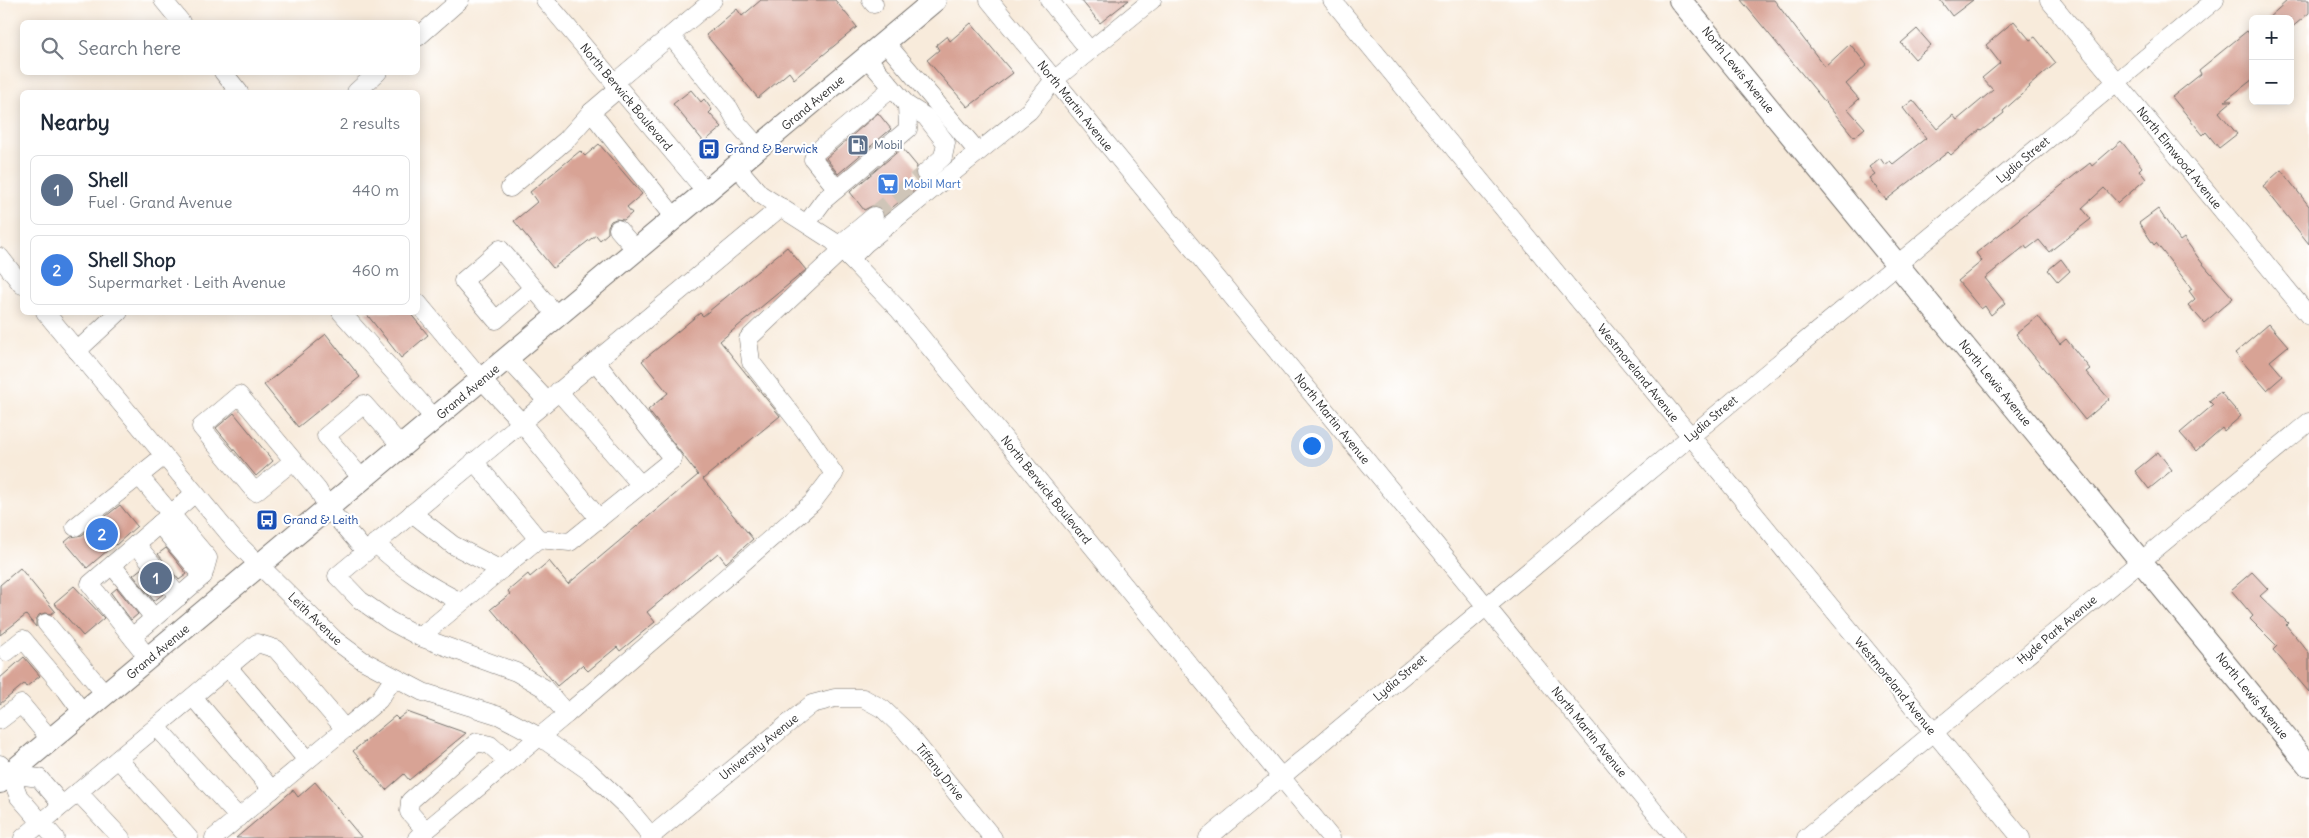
<!DOCTYPE html>
<meta charset="utf-8">
<style>
body{margin:0;font-family:Delius,sans-serif;background:#f2f2f3;color:#1f2937}
.controls{position:absolute;right:15px;top:15px;display:grid;overflow:hidden;border-radius:8px;box-shadow:0 2px 12px #0003}
.controls button{width:45px;height:45px;display:grid;place-items:center;padding:0;border:0;border-bottom:1px solid #e0e1e3;background:#fff;color:#1f2937;font:25px sans-serif}
.you{position:absolute;left:1311px;top:445px;width:18px;height:18px;margin:-12px;border:4px solid #fff;border-radius:50%;background:#1a73e8;box-shadow:0 0 0 8px #1a73e833}
.badge{display:grid;place-items:center;width:32px;height:32px;border-radius:50%;background:#0b8043;color:#fff;font-size:16px;font-weight:700}
.pin{position:absolute;translate:-50% -50%;border:2px solid #fff;box-shadow:0 1px 5px #0006}
.list{margin:0;padding:0;list-style:none}
h2{display:flex;justify-content:space-between;align-items:center;height:65px;margin:0;padding:0 20px;font-size:21px}
h2 small{font-size:16px;font-weight:400;color:#747a83}
.list li{display:grid;grid-template-columns:32px 1fr auto;gap:15px;align-items:center;box-sizing:border-box;height:70px;margin:0 10px 10px;padding:0 10px;border:1px solid #e0e1e3;border-radius:8px}
.list b{display:block;font-size:19px;white-space:nowrap}
.list p{margin:0;font-size:16px;white-space:nowrap;color:#747a83}
.list em{font-size:16px;font-style:normal;color:#747a83}
.icon{flex:none;width:28px;height:28px;fill:none;stroke:currentColor;stroke-width:2;stroke-linecap:round;stroke-linejoin:round}
.map{position:relative;flex:none;width:2309px;height:838px;overflow:hidden}
.search{position:absolute;background:#fff;box-shadow:0 2px 12px #0003;left:20px;top:20px;width:400px;height:55px;display:flex;align-items:center;gap:12px;box-sizing:border-box;padding:0 18px;border-radius:8px;color:#747a83;font-size:19px}
.panel{position:absolute;background:#fff;box-shadow:0 2px 12px #0003;left:20px;top:90px;width:400px;height:225px;border-radius:8px}
.map>svg:first-child{display:block}
.building{fill:#d8a395}
.lines{fill:none;stroke-linecap:round;stroke-linejoin:round}
.minor-tunnel{stroke:#cfc5b8;stroke-width:18;stroke-dasharray:18 9;stroke-linecap:butt}
.minor-casing{stroke:#736e69;stroke-width:19}
.major-casing{stroke:#736e69;stroke-width:24}
.minor{stroke:#fff;stroke-width:18}
.major{stroke:#fff;stroke-width:22}
.labels{text-anchor:middle;stroke-width:4.5;stroke-linejoin:round;paint-order:stroke}
.street-label{font-size:12px;fill:#2b2b2b;stroke:#fff}
.service-label{font-size:12px;fill:#4e5e75;stroke:#fff;text-anchor:start}
.transit-label{font-size:12px;fill:#164399;stroke:#fff;text-anchor:start}
.shop-label{font-size:12px;fill:#366cbe;stroke:#fff;text-anchor:start}
</style>
<div class="map">
<svg width="2309" height="838" viewBox="0 0 2309 838">
<rect width="100%" height="100%" fill="#fff"/>
<filter id="ink" filterUnits="userSpaceOnUse"><feTurbulence type="fractalNoise" baseFrequency=".02" numOctaves="2"/><feDisplacementMap in="SourceGraphic" scale="10" xChannelSelector="R" yChannelSelector="G"/><feConvolveMatrix kernelMatrix="1 2 1 2 8 2 1 2 1" color-interpolation-filters="sRGB"/></filter>
<filter id="wash" filterUnits="userSpaceOnUse"><feTurbulence type="fractalNoise" baseFrequency=".0096" numOctaves="4" result="noise"/><feDisplacementMap in="SourceGraphic" scale="20" xChannelSelector="R" yChannelSelector="G"/><feGaussianBlur stdDeviation="1.12" result="paint"/><feColorMatrix in="noise" values="0 0 0 0 0 0 0 0 0 0 0 0 0 0 0 0 0 1.4 0 .05"/><feComposite in="paint" operator="in"/></filter>
<g filter="url(#wash)">
<rect width="100%" height="100%" fill="#f8ebdb"/>
<g id="blocks">
<g class="building">
<path d="M761 0H835L857 27 794 79 789 72 758 98 706 35 737 9 742 16Z"/>
<path d="M1081 0H1129L1100 23Z"/>
<path d="M1741 0H1774L1825 67 1850 44 1867 65 1846 84 1859 99 1848 109 1865 128 1854 137Z"/>
<path d="M1940 0H1973L1952 16Z"/>
<path d="M2288 0H2309V13L2290 29V19H2267Z"/>
<path d="M2014 21 2030 40 2035 37 2056 63 2029 86 2030 87 2003 111 2004 113 1981 131 1980 130 1951 155 1948 152 1886 200 1869 178 1875 174 1869 167 1880 158 1885 165 1890 161 1893 164 1926 138 1903 108 1913 100 1937 129 1953 115 1957 120 1993 90 1982 78 2000 63 1986 45Z"/>
<path d="M971 23 1013 73 968 107 927 60 939 50 936 45 947 36 950 41Z"/>
<path d="M1917 29 1931 45 1915 59 1901 43Z"/>
<path d="M2247 31 2253 38V79L2225 101H2232L2219 112 2237 134 2219 148 2206 132 2203 135 2172 97 2201 74 2199 70Z"/>
<path d="M691 90 701 102 704 99 712 110 709 113 722 127 704 142 673 104Z"/>
<path d="M878 113 891 129 838 174 826 158Z"/>
<path d="M2121 141 2142 167 2139 170 2146 179 2118 203 2104 188 2082 208 2091 219 2049 252 2039 240 2027 249 2025 246 1985 278 2005 303 1991 315 1985 306 1981 309 1958 281 1982 261 1976 253 2090 163 2092 166Z"/>
<path d="M599 144 642 194 627 207 632 213 624 220 616 219 611 221 608 226V233L600 240 596 235 553 268 514 221 537 202 530 192 580 151 585 156Z"/>
<path d="M902 148 917 166 915 176 917 180 923 183 884 214 877 206H872L864 210 850 192Z"/>
<path d="M2281 170 2309 206V244L2263 186Z"/>
<path d="M2158 209 2180 241 2184 238 2202 263 2233 298 2204 323 2188 305 2195 299 2189 291 2192 289 2156 243 2154 245 2139 223Z"/>
<path d="M787 247 806 270 720 341 780 416 703 479 753 539 726 563 718 553 647 612 655 622 620 651 617 647 588 671 582 665 557 686 491 609 510 594 508 591 528 574 530 577 549 561 568 584 698 475 648 410 668 393 642 361 700 313 703 316Z"/>
<path d="M2061 259 2070 271 2058 282 2048 270Z"/>
<path d="M365 312H409L428 335 401 358Z"/>
<path d="M2038 316 2060 344 2066 339 2090 369 2086 372 2109 399 2085 420 2016 334Z"/>
<path d="M2269 324 2288 346 2270 361 2283 376 2267 390 2235 353Z"/>
<path d="M326 334 360 377 298 427 264 385Z"/>
<path d="M2220 392 2241 416 2224 431 2222 428 2196 451 2180 433 2213 405 2209 401Z"/>
<path d="M234 413 273 461 256 476 216 428Z"/>
<path d="M2158 452 2172 470 2149 489 2135 471Z"/>
<path d="M120 505 137 526 116 545 115 544 87 568 65 542 71 537 82 535Z"/>
<path d="M166 548 187 574 179 580 158 554Z"/>
<path d="M20 568 55 611 51 614 45 613 39 615 36 620V627L26 615 0 635V585Z"/>
<path d="M142 568 163 594 154 601 133 575Z"/>
<path d="M2252 572 2268 589 2260 596 2288 623 2286 625 2309 653V692L2273 650 2277 646 2250 619 2253 616 2231 590Z"/>
<path d="M74 586 104 618 83 636 54 603Z"/>
<path d="M117 588 138 614 131 620 111 593Z"/>
<path d="M24 657 40 676 26 687 24 684 0 704V678Z"/>
<path d="M407 712 466 733 409 780 404 774 386 790 353 751 395 716 398 719Z"/>
<path d="M315 782 362 838H236L293 790 298 797Z"/>
</g>
</g>
</g>
<g filter="url(#ink)">
<use href="#blocks" fill-opacity="0" stroke="#736e69" stroke-width="1"/>
<g class="lines">
<path class="minor-tunnel" d="M874 216 925 173"/>
<g class="minor-casing">
<g id="minor">
<path d="M163 0 181 22"/>
<path d="M545 0 707 193"/>
<path d="M871 0 874 4"/>
<path d="M989 0 1676 838"/>
<path d="M1049 0 1090 51"/>
<path d="M1332 0 2021 838"/>
<path d="M2049 0 2309 316"/>
<path d="M671 36 729 108 738 124 759 148"/>
<path d="M418 37 460 0"/>
<path d="M885 42 978 152"/>
<path d="M867 58 907 105 926 117 946 143 943 157 925 173"/>
<path d="M223 72 239 92"/>
<path d="M614 83 713 0"/>
<path d="M356 92 378 72"/>
<path d="M591 112 676 219"/>
<path d="M737 167 760 194 833 241 899 310 1331 838"/>
<path d="M510 188 566 140 591 112 618 89"/>
<path d="M837 189 813 159 815 153 892 88"/>
<path d="M807 223 824 200 908 129 907 105"/>
<path d="M618 229 637 251"/>
<path d="M838 246 874 216"/>
<path d="M0 257 22 285"/>
<path d="M850 259 866 243 1029 111 1054 80 1152 0"/>
<path d="M533 288 496 320 463 281 500 249 558 317"/>
<path d="M418 303 482 380 521 422 599 519"/>
<path d="M45 312 235 541 335 640 362 660 423 692 500 716 540 737 589 771 628 808 653 838"/>
<path d="M341 312 435 419"/>
<path d="M77 351 119 312"/>
<path d="M508 359 547 401"/>
<path d="M558 391 641 485"/>
<path d="M293 461 255 492 201 427 239 395 318 490 328 508 365 551"/>
<path d="M474 461 538 539"/>
<path d="M363 480 326 436 364 404 402 447"/>
<path d="M412 513 453 545 501 570"/>
<path d="M159 524 203 576"/>
<path d="M75 527 164 456"/>
<path d="M375 543C402 569 427 585 461 602"/>
<path d="M136 544 179 597"/>
<path d="M112 565 154 618"/>
<path d="M46 623 106 695"/>
<path d="M132 637 203 576 208 558 139 476"/>
<path d="M420 637 538 539 570 542 673 459 595 361"/>
<path d="M7 652 23 639 66 690 83 713"/>
<path d="M149 659 90 584 195 493"/>
<path d="M228 667 307 760"/>
<path d="M193 697 272 790"/>
<path d="M567 714 812 503 834 474 804 430 751 362 748 339 842 250"/>
<path d="M0 720 21 704 51 740"/>
<path d="M157 727 239 818"/>
<path d="M345 729 379 700 394 678"/>
<path d="M118 759 189 838"/>
<path d="M0 764 10 774 19 797 55 838"/>
<path d="M10 774 39 778 62 805"/>
<path d="M78 792 121 838"/>
<path d="M426 831 409 812 410 801 477 742 490 745 509 762"/>
<path d="M23 838 257 643 276 649 345 729 214 838"/>
<path d="M417 838 567 714 544 688 516 672 420 637 390 621 360 600 337 576 781 207"/>
<path d="M649 838 812 704 835 698H863L883 709 905 730 993 838"/>
<path d="M1208 838 2215 0"/>
<path d="M1806 838 2309 422"/>
</g>
</g>
<g class="major-casing">
<g id="major">
<path d="M1680 0 2309 766"/>
<path d="M0 782 935 0"/>
</g>
</g>
<use href="#minor" class="minor"/>
<use href="#major" class="major"/>
</g>
</g>
<defs>
<g id="fuel-square" transform="scale(1.125)"><rect x="-9" y="-9" width="18" height="18" rx="4" fill="#5c6f8a" stroke="#fff"/><path d="M-5.5-6h7V0h2V4h1.3V-2.5L3-4.5l.8-.8L6-3V5H2.5V1h-1V6h-7ZM-4.2-4.7v3.2H.2V-4.7Z" fill="#fff"/></g>
<g id="bus-square" transform="scale(1.125)"><rect x="-9" y="-9" width="18" height="18" rx="4" fill="#1a4fb4" stroke="#fff"/><path d="M-5-6H5V4H4V6H2V4H-2V6H-4V4H-5ZM-3.5-4V0h7V-4ZM-3.5 1.2v1.5H-2V1.2ZM2 1.2v1.5H3.5V1.2Z" fill="#fff"/></g>
<g id="supermarket-square" transform="scale(1.125)"><rect x="-9" y="-9" width="18" height="18" rx="4" fill="#3f7fe0" stroke="#fff"/><path d="M-6-5.5h2.5l.6 2H6L4.5 2H-2.5L-4.4-4H-6ZM-1.5 3.2a1.3 1.3 0 1 0 .1 0ZM3 3.2a1.3 1.3 0 1 0 .1 0Z" fill="#fff"/></g>
</defs>
<g fill-rule="evenodd">
<use href="#fuel-square" x="858" y="145"/>
<use href="#bus-square" x="709" y="149"/>
<use href="#supermarket-square" x="888" y="184"/>
<use href="#bus-square" x="267" y="520"/>
</g>
<g class="labels">
<g class="street-label">
<text transform="translate(1738 70) rotate(51)" y="4">North Lewis Avenue</text>
<text transform="translate(626 97) rotate(50)" y="4">North Berwick Boulevard</text>
<text transform="translate(813 103) rotate(-40)" y="4">Grand Avenue</text>
<text transform="translate(1075 106) rotate(51)" y="4">North Martin Avenue</text>
<text transform="translate(2179 158) rotate(51)" y="4">North Elmwood Avenue</text>
<text transform="translate(2023 160) rotate(-40)" y="4">Lydia Street</text>
<text transform="translate(1638 373) rotate(51)" y="4">Westmoreland Avenue</text>
<text transform="translate(1995 383) rotate(51)" y="4">North Lewis Avenue</text>
<text transform="translate(468 392) rotate(-40)" y="4">Grand Avenue</text>
<text transform="translate(1332 419) rotate(51)" y="4">North Martin Avenue</text>
<text transform="translate(1711 419) rotate(-40)" y="4">Lydia Street</text>
<text transform="translate(1046 490) rotate(51)" y="4">North Berwick Boulevard</text>
<text transform="translate(315 619) rotate(44)" y="4">Leith Avenue</text>
<text transform="translate(2057 630) rotate(-40)" y="4">Hyde Park Avenue</text>
<text transform="translate(158 652) rotate(-40)" y="4">Grand Avenue</text>
<text transform="translate(1400 678) rotate(-40)" y="4">Lydia Street</text>
<text transform="translate(1895 686) rotate(51)" y="4">Westmoreland Avenue</text>
<text transform="translate(2252 696) rotate(51)" y="4">North Lewis Avenue</text>
<text transform="translate(1589 732) rotate(51)" y="4">North Martin Avenue</text>
<text transform="translate(759 747) rotate(-39)" y="4">University Avenue</text>
<text transform="translate(940 772) rotate(51)" y="4">Tiffany Drive</text>
</g>
<g class="service-label">
<text x="874" y="149">Mobil</text>
</g>
<g class="transit-label">
<text x="725" y="153">Grand &amp; Berwick</text>
<text x="283" y="524">Grand &amp; Leith</text>
</g>
<g class="shop-label">
<text x="904" y="188">Mobil Mart</text>
</g>
</g>
</svg>
<div class="controls">
<button>+</button>
<button>−</button>
</div>
<div class="you"></div>
<div class="pin badge" style="left:156px;top:578px;background:#5c6f8a">1</div>
<div class="pin badge" style="left:102px;top:534px;background:#3f7fe0">2</div>
<div class="search"><svg class="icon" aria-label="search" viewBox="0 0 24 24"><circle cx="10" cy="10" r="6"/><path d="M15 15l6 6"/></svg>Search here</div>
<section class="panel">
<h2>Nearby<small>2 results</small></h2>
<ul class="list">
<li><span class="badge" style="background:#5c6f8a">1</span><div><b>Shell</b><p>Fuel · Grand Avenue</p></div><em>440 m</em></li>
<li><span class="badge" style="background:#3f7fe0">2</span><div><b>Shell Shop</b><p>Supermarket · Leith Avenue</p></div><em>460 m</em></li>
</ul>
</section>
</div>
